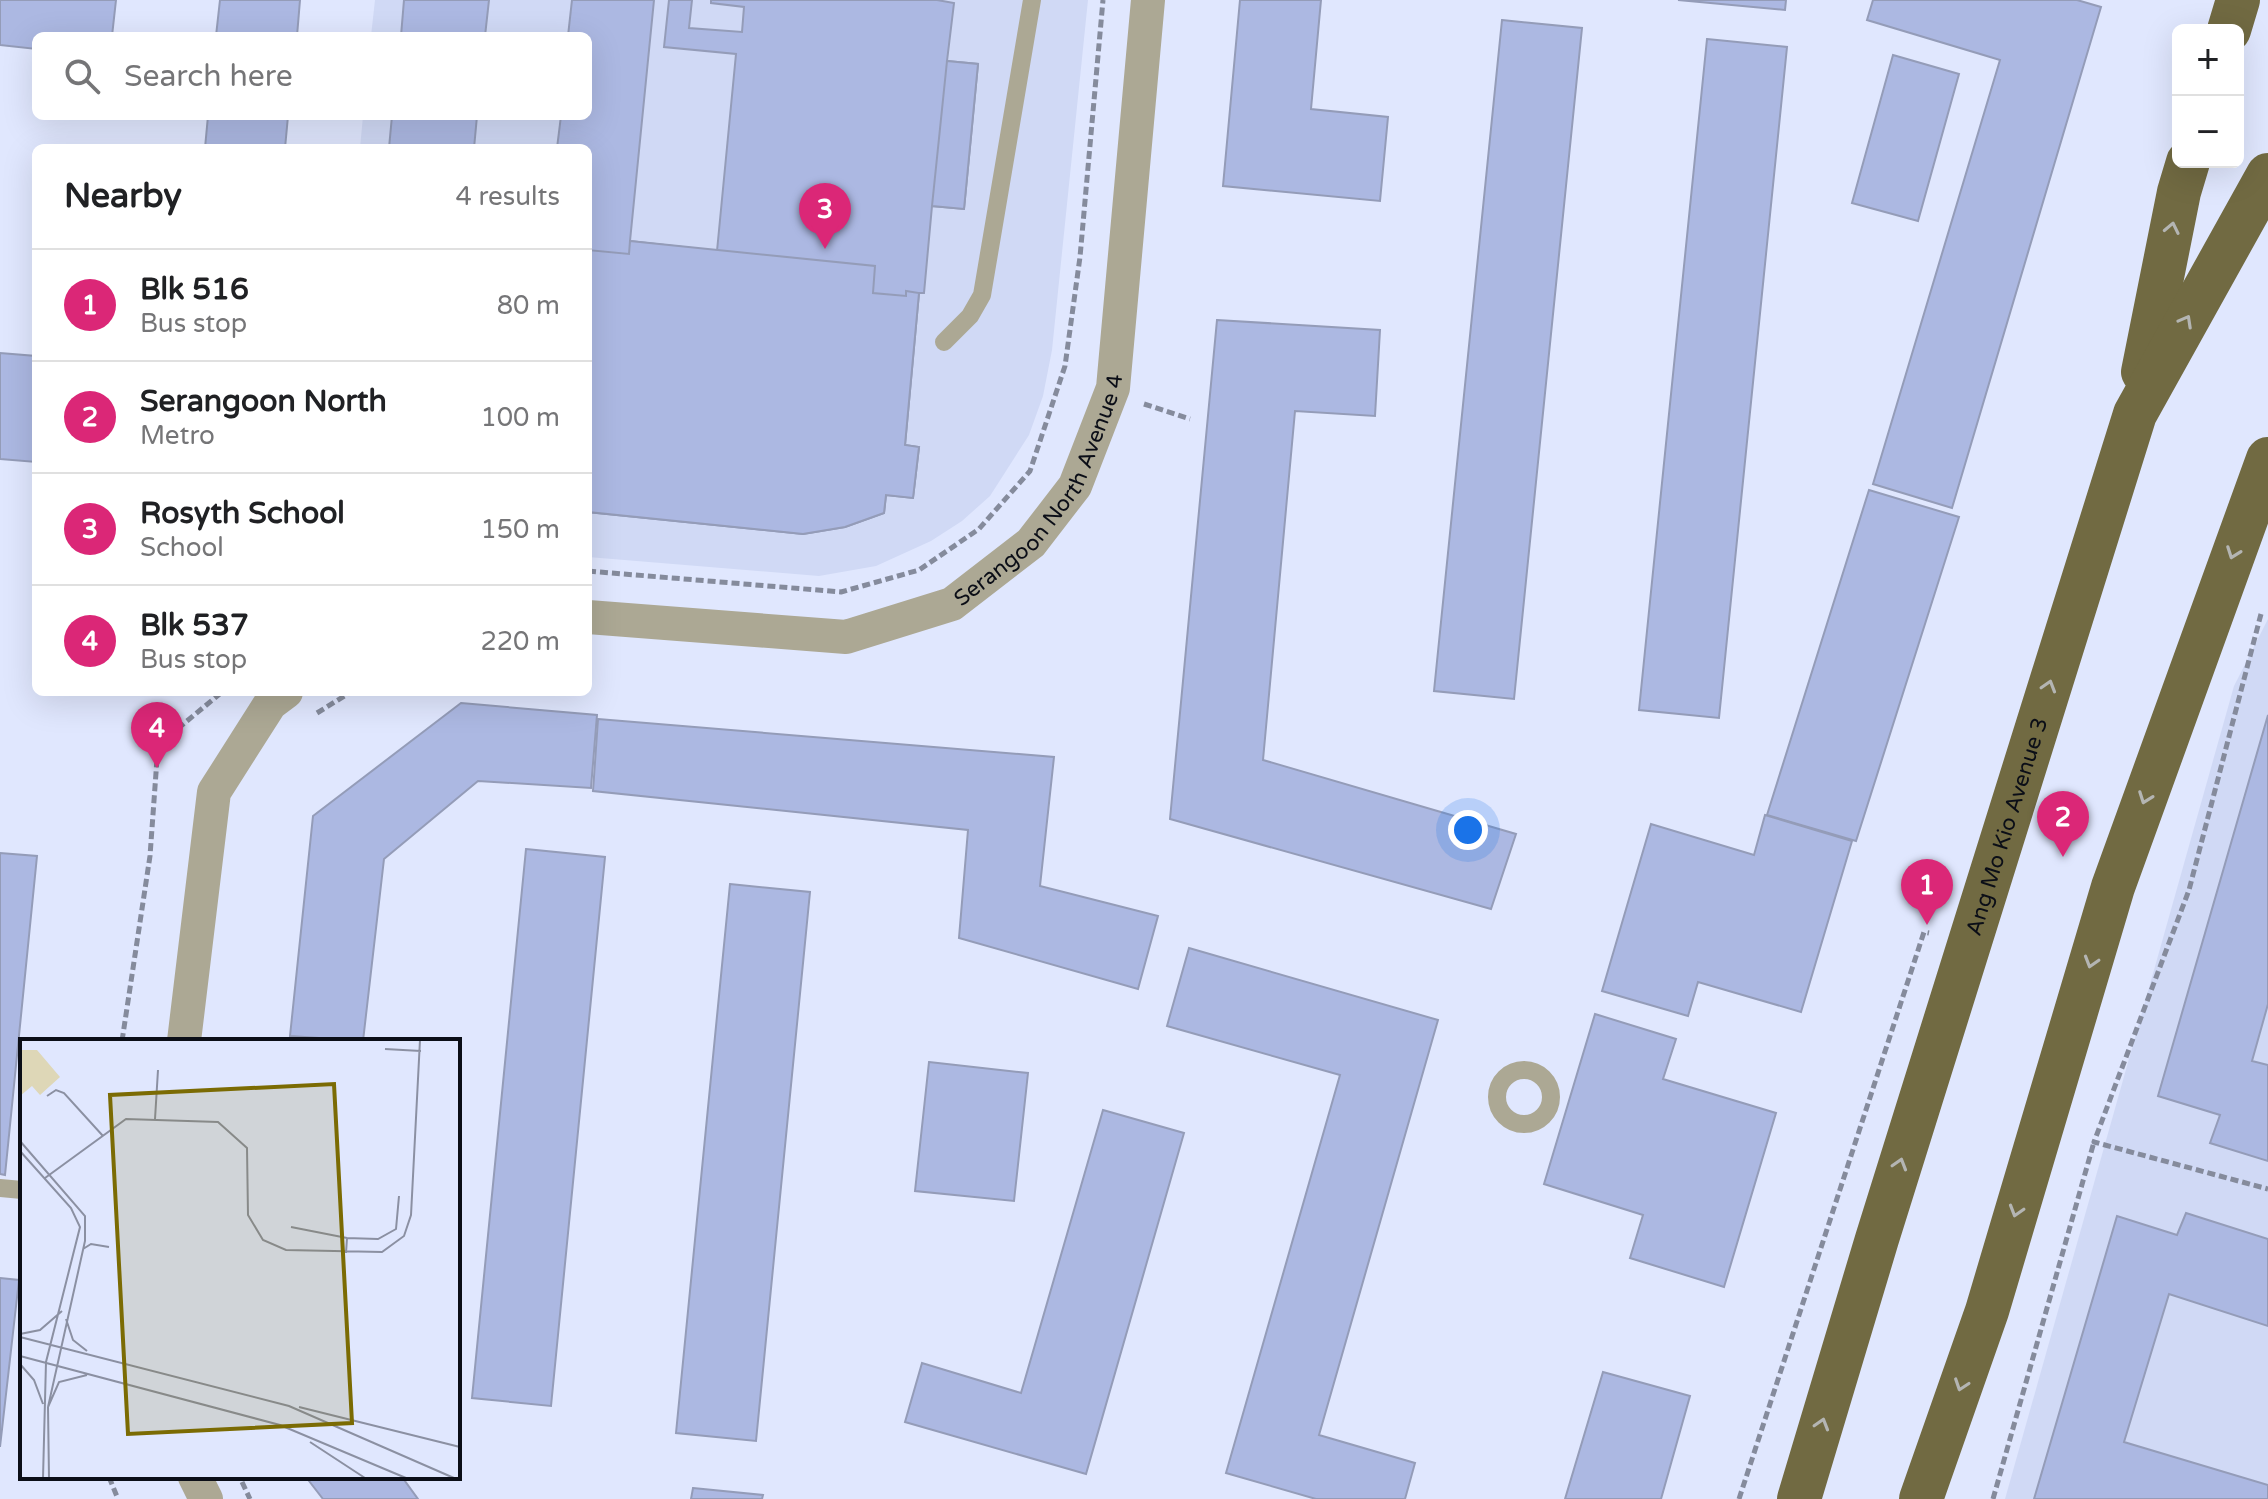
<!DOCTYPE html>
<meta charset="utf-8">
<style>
body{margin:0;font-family:"Varela Round",sans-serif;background:#f6f6f6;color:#202124}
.controls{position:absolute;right:24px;top:24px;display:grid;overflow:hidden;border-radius:12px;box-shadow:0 8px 32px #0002}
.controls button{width:72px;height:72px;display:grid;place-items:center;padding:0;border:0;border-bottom:2px solid #e0e0e0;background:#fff;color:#202124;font:40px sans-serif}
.you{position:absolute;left:1468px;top:830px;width:28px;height:28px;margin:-20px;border:6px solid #fff;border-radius:50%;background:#1a73e8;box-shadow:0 0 0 12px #1a73e833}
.badge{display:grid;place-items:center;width:52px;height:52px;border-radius:50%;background:#db2777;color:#fff;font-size:26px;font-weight:700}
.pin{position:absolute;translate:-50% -66px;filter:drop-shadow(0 2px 4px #0008)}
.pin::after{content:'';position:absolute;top:42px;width:28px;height:24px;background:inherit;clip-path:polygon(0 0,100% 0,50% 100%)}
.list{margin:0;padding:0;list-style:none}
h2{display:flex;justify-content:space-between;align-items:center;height:104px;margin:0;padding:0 32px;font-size:34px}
h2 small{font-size:26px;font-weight:400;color:#757577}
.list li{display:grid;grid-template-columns:52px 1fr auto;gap:24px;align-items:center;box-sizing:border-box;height:112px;padding:0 32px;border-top:2px solid #e0e0e0}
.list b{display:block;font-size:30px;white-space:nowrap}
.list p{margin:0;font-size:26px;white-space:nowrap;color:#757577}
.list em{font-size:26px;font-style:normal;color:#757577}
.icon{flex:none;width:44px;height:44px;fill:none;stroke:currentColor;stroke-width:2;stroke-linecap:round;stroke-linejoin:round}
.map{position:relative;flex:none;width:2268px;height:1499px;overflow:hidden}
.search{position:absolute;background:#fff;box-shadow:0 8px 32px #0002;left:32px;top:32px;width:560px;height:88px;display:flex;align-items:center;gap:20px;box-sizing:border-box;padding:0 28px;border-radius:12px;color:#757577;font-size:30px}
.panel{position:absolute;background:#fff;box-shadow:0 8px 32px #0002;left:32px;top:144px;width:560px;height:552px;border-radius:12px}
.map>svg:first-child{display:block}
.built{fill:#d0d9f5}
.building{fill:#acb8e2;stroke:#949cb8;stroke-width:2}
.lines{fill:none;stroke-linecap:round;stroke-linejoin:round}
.path{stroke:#858b9c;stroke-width:5;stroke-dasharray:8 4;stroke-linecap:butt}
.service{stroke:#aca894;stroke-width:18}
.minor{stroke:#aca894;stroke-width:34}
.trunk{stroke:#716a42;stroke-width:44}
.oneway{stroke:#b4b5b3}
.labels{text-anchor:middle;stroke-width:8;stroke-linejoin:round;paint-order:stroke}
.street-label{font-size:22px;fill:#0b0e17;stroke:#e0e7fe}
.inset-road{fill:none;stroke:#8b90a2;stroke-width:2}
.view{fill:#7b6b03;fill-opacity:0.15;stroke:#7b6b03;stroke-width:4}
.inset-edge{fill:none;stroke:#0b0e17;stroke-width:4}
</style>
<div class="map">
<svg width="2268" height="1499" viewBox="0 0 2268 1499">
<rect width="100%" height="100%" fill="#e0e7fe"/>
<g class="built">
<path d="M375 0H1088L1052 350 1043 396 1029 435 990 496 962 521 931 541 876 566 819 576 588 557V148H360L363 116H588V36H371Z"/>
<path d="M2268 619V1499H2005L2234 686Z"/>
</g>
<g class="building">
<path d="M0 0H116L112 36H36V49L0 45Z"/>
<path d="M220 0H300L297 36H216Z"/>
<path d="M404 0H489L485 36H401Z"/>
<path d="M572 0H654L630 241 717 251 736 54 664 47 669 0H692L689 28 742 32 744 7 711 3V0H937L954 3 947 61 978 64 964 209 932 206 924 293H919L905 445 919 447 913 498 886 495 884 513 845 527 803 534 588 512V148H557L561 116H588V36H568Z"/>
<path d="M1240 0H1321L1311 109 1388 117 1380 201 1223 186Z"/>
<path d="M1678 0H1786L1785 10Z"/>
<path d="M1873 0H2077L2101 7 1952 508 1873 484 2000 60 1867 20Z"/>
<path d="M1502 20 1582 28 1514 699 1434 691Z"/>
<path d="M1707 39 1787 47 1719 718 1639 710Z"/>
<path d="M1893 55 1959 74 1918 221 1852 203Z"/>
<path d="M947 61 978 64 964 209 932 206Z"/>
<path d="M208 116H288L285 148H205Z"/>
<path d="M392 116H477L474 148H389Z"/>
<path d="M630 241 875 266 873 293 906 296V291L919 293 905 445 919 447 913 498 886 495 884 513 845 527 803 534 588 512V250L629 254Z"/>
<path d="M1217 320 1380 330 1375 416 1295 411 1263 760 1516 834 1491 909 1170 819Z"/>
<path d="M0 353 36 356V462L0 459Z"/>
<path d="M1869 490 1959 517 1856 841 1767 815Z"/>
<path d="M461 703 597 715 591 788 478 781 384 859 363 1041 290 1036 313 816Z"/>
<path d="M2268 715V1004L2252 1061 2268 1065V1161L2210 1143 2220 1115 2158 1096Z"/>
<path d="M598 719 1054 757 1040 886 1158 916 1138 989 959 938 968 830 593 791Z"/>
<path d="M1765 815 1852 841 1801 1012 1698 982 1688 1016 1602 991 1651 824 1754 855Z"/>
<path d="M526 849 605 857 551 1406 472 1398Z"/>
<path d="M0 853 37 856 5 1175 0 1174Z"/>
<path d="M730 884 810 892 756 1441 676 1433Z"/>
<path d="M1189 948 1438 1020 1319 1435 1415 1463 1405 1499H1316L1226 1473 1340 1075 1167 1026Z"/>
<path d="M1595 1014 1676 1039 1663 1079 1776 1113 1724 1287 1630 1258 1643 1215 1544 1184Z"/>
<path d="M929 1062 1028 1073 1014 1201 915 1191Z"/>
<path d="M1103 1110 1184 1133 1086 1474 905 1422 922 1363 1021 1393Z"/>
<path d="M2186 1213 2268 1239V1326L2169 1294 2124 1442 2268 1485V1499H2034L2117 1216 2177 1235Z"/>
<path d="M0 1278 19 1280 0 1447Z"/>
<path d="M1603 1372 1690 1396 1661 1499H1565Z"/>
<path d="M306 1477H402L418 1499H323Z"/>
<path d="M693 1488 763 1495 762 1499H691Z"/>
</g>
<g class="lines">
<g class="path">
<path d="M1144 404 1190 419"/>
<path d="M588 571 841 592 919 570 979 529 1030 471 1065 366 1080 257 1103 0"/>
<path d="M2261 614 2189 890 2094 1142 2268 1189"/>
<path d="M317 713 351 692"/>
<path d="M122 1041 150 856 158 745 222 692"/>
<path d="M109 1477 118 1499"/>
<path d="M242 1482 250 1499"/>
<path d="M1739 1499 1924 932 1929 933"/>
<path d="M1993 1499 2094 1142"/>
</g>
<g class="service">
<path d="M944 342 970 316 982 295 1032 0"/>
<circle cx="1524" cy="1097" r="27"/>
<path d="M0 1188 22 1190"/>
</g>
<g class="minor">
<path id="s1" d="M588 617 846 637 952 604 1031 543 1075 486 1113 388 1148 0"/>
<path d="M184 1041 214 792 270 704 286 692"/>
<path d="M195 1477 206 1499"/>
</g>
<g class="trunk">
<path d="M2229 30 2238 0"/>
<path d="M2143 372 2179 192 2188 162"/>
<path id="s2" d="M1799 1499 1877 1239 2135 414 2268 175"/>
<path d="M1921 1499 1987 1311 2113 887 2268 459"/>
</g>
</g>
<defs><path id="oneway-chevron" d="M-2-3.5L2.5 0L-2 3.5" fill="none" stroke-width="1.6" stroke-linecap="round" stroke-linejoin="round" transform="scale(2)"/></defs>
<g class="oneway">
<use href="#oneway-chevron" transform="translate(2172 228) rotate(-78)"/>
<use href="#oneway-chevron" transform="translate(2186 321) rotate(-61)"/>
<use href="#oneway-chevron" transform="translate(2233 553) rotate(110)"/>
<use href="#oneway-chevron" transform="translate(2049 686) rotate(-73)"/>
<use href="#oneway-chevron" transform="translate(2145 798) rotate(110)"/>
<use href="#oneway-chevron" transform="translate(2091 962) rotate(107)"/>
<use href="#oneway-chevron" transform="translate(1900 1164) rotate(-73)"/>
<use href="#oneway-chevron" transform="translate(2016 1211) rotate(107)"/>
<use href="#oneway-chevron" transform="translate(1961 1385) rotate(109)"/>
<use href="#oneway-chevron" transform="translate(1822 1424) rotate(-73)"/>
</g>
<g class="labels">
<g class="street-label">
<text dy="8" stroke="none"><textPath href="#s1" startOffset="518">Serangoon North Avenue 4</textPath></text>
<text dy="8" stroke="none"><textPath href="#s2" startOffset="704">Ang Mo Kio Avenue 3</textPath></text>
</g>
</g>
<g transform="translate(20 1039)">
<rect width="440" height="440" fill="#e0e7fe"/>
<path d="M0 11H17L40 38 20 56 12 47 0 57Z" fill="#ded7b7"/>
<path class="inset-road" d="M365 10 401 12M27 57 36 51 44 54 83 97M135 80 138 31M0 102 65 177V202L28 368 29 439M0 112 51 169 60 188 26 323 23 439M25 139 106 80 198 83 227 109 228 176 243 201 266 211 362 213 384 197 391 176 400 1M271 188 327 199M63 210 71 205 89 208M326 214 327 199 358 200 376 190 379 157M46 280 53 301 67 312M0 295 20 291 42 272M0 298 269 367 434 439M0 317 260 386 386 439M0 325 14 341 23 365M28 368 39 343 67 336M279 368 440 408M290 403 345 439"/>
<path class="view" d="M314 45 332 384 108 395 90 56Z"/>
<rect width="440" height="440" class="inset-edge"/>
</g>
</svg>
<div class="controls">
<button>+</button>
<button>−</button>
</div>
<div class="you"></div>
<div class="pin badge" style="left:1927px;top:925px">1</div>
<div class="pin badge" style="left:2063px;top:857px">2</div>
<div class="pin badge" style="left:825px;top:249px">3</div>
<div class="pin badge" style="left:157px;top:768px">4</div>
<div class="search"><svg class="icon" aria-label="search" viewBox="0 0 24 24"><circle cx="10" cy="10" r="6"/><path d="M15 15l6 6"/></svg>Search here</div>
<section class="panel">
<h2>Nearby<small>4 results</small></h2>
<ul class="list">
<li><span class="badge">1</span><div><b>Blk 516</b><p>Bus stop</p></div><em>80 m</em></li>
<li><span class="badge">2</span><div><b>Serangoon North</b><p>Metro</p></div><em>100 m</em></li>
<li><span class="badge">3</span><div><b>Rosyth School</b><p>School</p></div><em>150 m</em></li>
<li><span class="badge">4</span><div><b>Blk 537</b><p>Bus stop</p></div><em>220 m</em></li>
</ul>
</section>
</div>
